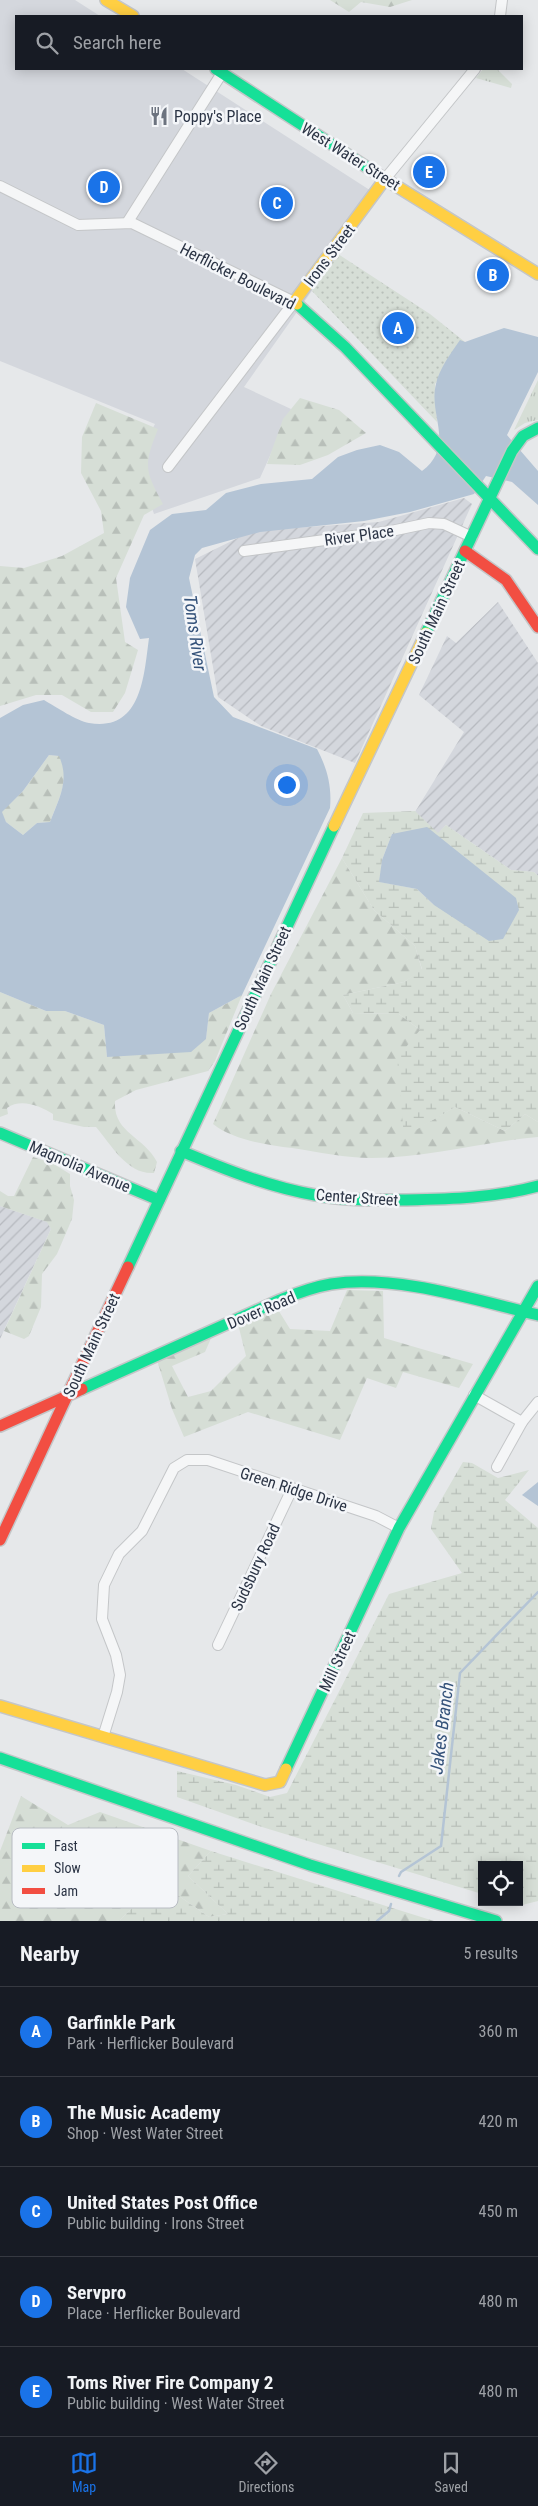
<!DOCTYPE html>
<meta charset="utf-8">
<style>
body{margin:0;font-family:"Roboto Condensed",sans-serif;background:#20242c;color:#f1f3f6}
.controls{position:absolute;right:15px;bottom:15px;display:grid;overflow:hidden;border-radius:0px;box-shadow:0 2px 12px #0003}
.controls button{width:45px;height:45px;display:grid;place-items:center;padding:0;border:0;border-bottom:1px solid #363941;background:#171b24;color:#f1f3f6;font:25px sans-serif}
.you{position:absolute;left:286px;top:784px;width:18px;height:18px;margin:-12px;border:4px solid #fff;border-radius:50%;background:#1a73e8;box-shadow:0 0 0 8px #1a73e833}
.badge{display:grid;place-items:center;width:32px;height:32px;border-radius:50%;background:#1a73e8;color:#fff;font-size:16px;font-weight:700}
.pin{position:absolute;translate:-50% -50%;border:2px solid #fff;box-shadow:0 1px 5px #0006}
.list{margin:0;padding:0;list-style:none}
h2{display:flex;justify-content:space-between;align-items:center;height:65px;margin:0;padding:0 20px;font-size:21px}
h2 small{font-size:16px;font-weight:400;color:#9ea1a6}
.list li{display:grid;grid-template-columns:32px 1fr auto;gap:15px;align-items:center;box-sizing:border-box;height:90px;padding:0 20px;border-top:1px solid #363941}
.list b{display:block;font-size:19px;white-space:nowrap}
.list p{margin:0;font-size:16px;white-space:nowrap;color:#9ea1a6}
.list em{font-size:16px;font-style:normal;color:#9ea1a6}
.icon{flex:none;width:28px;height:28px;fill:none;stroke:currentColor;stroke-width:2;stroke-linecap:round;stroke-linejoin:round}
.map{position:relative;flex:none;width:538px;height:1921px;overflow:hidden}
.search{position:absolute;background:#171b24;box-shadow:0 2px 12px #0003;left:15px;right:15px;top:15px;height:55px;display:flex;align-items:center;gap:12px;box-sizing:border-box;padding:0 18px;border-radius:0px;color:#9ea1a6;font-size:19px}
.sheet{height:515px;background:#171b24}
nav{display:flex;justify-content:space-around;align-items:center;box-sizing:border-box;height:70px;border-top:1px solid #363941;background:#171b24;font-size:14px;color:#9ea1a6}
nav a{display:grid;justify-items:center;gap:2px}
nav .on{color:#1a73e8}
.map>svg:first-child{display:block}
.built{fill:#d4d7dd}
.industrial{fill:url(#industrial-furrows)}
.grass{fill:url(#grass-tufts)}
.forest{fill:url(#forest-firs)}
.wetland{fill:url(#wetland-marsh);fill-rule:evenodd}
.park{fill:url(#park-dots)}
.water{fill:#b4c4d5;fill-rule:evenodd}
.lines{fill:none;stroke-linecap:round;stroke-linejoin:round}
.stream{stroke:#b4c4d5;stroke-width:2.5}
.street-casing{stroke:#c4c6c8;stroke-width:12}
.fast-casing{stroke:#c4c6c8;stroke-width:14}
.slow-casing{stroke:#c4c6c8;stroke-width:14}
.jam-casing{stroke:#c4c6c8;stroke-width:14}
.street{stroke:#f5f6f7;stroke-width:10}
.fast{stroke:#16e098;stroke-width:11}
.slow{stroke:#ffcf43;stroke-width:11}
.jam{stroke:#f24e42;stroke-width:11}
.labels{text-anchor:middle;stroke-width:5;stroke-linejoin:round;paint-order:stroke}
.poi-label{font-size:16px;fill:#2b3445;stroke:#f4f6f9;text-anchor:start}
.street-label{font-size:16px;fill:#2b3445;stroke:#f4f6f9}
.water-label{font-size:18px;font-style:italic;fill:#34527a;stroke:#f4f6f9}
.key{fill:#f4f6f9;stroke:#b8bcc3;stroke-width:1}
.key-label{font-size:14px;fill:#2b3445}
</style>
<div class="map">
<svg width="538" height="1921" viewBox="0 0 538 1921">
<defs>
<pattern id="industrial-furrows" width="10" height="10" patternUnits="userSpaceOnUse" patternTransform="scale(1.25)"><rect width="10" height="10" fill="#d4d7dd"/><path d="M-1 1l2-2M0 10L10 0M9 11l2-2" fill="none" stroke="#b6b9bf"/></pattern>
<pattern id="grass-tufts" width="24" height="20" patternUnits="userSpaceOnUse" patternTransform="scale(1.25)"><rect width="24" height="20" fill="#d6ded6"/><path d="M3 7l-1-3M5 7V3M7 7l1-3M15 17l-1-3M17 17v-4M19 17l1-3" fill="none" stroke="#b8bfb9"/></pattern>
<pattern id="forest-firs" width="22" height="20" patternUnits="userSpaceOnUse" patternTransform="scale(1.25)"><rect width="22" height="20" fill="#d6ded6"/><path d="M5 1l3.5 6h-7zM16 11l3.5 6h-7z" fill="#b8bfb9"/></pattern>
<pattern id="wetland-marsh" width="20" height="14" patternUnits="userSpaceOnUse" patternTransform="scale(1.25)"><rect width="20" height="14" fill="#d6ded6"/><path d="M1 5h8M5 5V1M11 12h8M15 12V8" fill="none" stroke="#b8bfb9"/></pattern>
<pattern id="park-dots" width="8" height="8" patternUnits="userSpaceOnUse" patternTransform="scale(1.25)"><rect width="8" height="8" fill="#d6ded6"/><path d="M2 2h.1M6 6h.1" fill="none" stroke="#b8bfb9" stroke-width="1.8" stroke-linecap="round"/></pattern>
</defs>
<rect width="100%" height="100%" fill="#e6e8ea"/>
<path class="built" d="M0 0H75L100 16H16V69H182L379 196 244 387 291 409 260 478 154 514 136 460 155 424 0 361Z"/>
<g class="industrial">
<path d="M464 498 472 504 355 763 261 726 218 697 195 559 252 531 379 522Z"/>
<path d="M498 602 538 663V876L534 872 511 870 446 825 438 834 415 812 464 732 419 695 447 636 456 643Z"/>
<path d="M0 1206 48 1222 51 1229 0 1339Z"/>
</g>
<g class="grass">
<path d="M483 69H497L512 84 511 88 476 78Z"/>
<path d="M538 380V420L525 423 514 430Z"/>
</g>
<g class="forest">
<path d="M330 0H412L390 7 361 2 349 12Z"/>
<path d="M300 398 339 410 366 433 328 455 300 465 267 464 283 419Z"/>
<path d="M96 403 158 429C143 466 145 471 163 504L144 515 116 578 125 642 138 650 125 693 113 712H91L62 695H36L0 706V566L24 568 62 556 104 533 101 511 81 473 82 437Z"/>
<path d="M49 755 60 756C70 781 59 798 50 822L37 823 23 835 6 822 1 812 23 791Z"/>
<path d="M342 858 374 910 415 946 422 970 404 982 343 995 353 1013 399 1014 420 1030 404 1136 455 1107 505 1131 525 1114 538 1122V1137C482 1142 428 1158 372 1158 346 1158 318 1152 292 1148 267 1145 233 1140 213 1124L271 994Z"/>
<path d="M0 992 46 1011H65L104 1025 107 1057 206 1039 209 1013 242 995 215 1061 208 1071 136 1090 115 1101C113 1133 144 1136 157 1162L154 1173C128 1175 112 1146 96 1127H84L53 1120V1114C40 1106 21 1098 7 1108L8 1114 0 1117Z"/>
<path d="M33 1157 52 1163 70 1174V1186L74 1200 72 1219 57 1254 42 1274 41 1307 29 1336 24 1339 4 1331 51 1229 47 1222 0 1206V1191L8 1196H14Z"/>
<path d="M347 1290 383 1291 384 1338 473 1364 459 1388 403 1372 396 1388 367 1378 340 1440 248 1412 184 1437 172 1409 157 1360 212 1336 205 1352 172 1366 188 1397 211 1391 246 1356 238 1324 277 1308 290 1329 330 1331Z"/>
<path d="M21 1796 68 1825 100 1812 211 1851 188 1876 228 1914 209 1917 169 1889 136 1904 119 1921H0V1851Z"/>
<path d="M386 1906 434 1921H387Z"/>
</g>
<g class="wetland">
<path d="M415 811 438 833 446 825 511 870 534 872 538 876V1122L525 1114 505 1131 455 1107 404 1137 397 1058 420 1030 399 1014 353 1013 343 995 404 982 422 969 415 946 374 910 342 858 363 813ZM392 834 434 905 417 889 380 882 382 860Z"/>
<path d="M463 1462 472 1463 498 1478 529 1470 505 1500 538 1528V1901L518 1906 508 1902H519V1865H482V1894L262 1827 177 1797V1771L236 1785 270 1797 287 1793 389 1594 462 1573 431 1529 434 1512Z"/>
<path d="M211 1851 386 1906 387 1921H119L136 1904 169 1889 209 1917 228 1914 188 1876Z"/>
</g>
<path class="park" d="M338 254 430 314 465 342 435 384 437 422 312 291Z"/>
<g class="water">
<path d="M504 328 538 337V372L507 435 538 471V505L512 482 486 476 474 494 410 512 364 521 260 532 202 548 195 555 189 578 214 697 233 717 317 749C327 768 332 786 330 808L242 995 209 1013 206 1039 191 1052 107 1057 104 1025 65 1011H46L0 992V718L23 705 44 700C56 707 77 721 89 723 142 732 144 675 149 638L140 639 126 607 130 578 150 530 172 514 206 510 226 493 261 484 312 479 338 457 357 450 380 445 399 452 422 471C456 445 428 415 436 384 439 369 451 353 460 340L465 342ZM49 755 59 756C70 781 59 798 50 822L37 823 23 835 6 822 2 812 23 791Z"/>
<path d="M427 827 516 898 519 910 503 939 489 941 434 905 417 889 379 882 382 860 392 834Z"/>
<path d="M538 1482V1506L522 1495Z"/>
</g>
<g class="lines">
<g class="stream">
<path d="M399 1876 401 1872 441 1846 460 1673 538 1592"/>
<path d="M377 1921 389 1911 391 1904"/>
</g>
<g class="street-casing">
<g id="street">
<path d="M500 16 502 0"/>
<path d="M385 179 475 69"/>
<path d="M0 186 78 225 132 223 294 302 168 467"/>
<path d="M127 223 222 73"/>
<path d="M244 551 391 531 429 523 444 524 472 537"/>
<path d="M474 1395 522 1422"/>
<path d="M497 1467 522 1422 538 1402"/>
<path d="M218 1645 292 1489"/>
<path d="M103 1737 117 1692 120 1675 116 1655 102 1619 104 1585 119 1554 142 1531 174 1468 187 1460H208L376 1516 399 1528"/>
</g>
</g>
<g class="fast-casing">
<g id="fast">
<path d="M216 69 385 179"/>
<path d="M297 304 345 347 538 549"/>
<path d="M426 633 512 451 523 436 538 428"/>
<path d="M0 1133 159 1200"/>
<path d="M181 1151C224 1169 269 1187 315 1195 345 1201 375 1200 406 1200 451 1199 494 1198 538 1186"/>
<path d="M128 1267 334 826"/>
<path d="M82 1389 280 1300C297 1293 313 1287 331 1284 396 1274 475 1300 538 1315"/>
<path d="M0 1758 310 1865 496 1921"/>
<path d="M286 1769 399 1528 538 1286"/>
</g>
</g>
<g class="slow-casing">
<g id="slow">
<path d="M106 0 133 16"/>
<path d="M297 304 294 302 385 179 538 274"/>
<path d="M334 826 426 633"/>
<path d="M0 1706 265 1785 280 1782 286 1769"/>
</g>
</g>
<g class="jam-casing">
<g id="jam">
<path d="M465 551 506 580 538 627"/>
<path d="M0 1426 67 1396 128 1267"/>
<path d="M0 1540 67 1396 82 1389"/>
</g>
</g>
<use href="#street" class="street"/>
<use href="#fast" class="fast"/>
<use href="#slow" class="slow"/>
<use href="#jam" class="jam"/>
</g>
<defs>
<g id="restaurant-bare" transform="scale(1.5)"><path d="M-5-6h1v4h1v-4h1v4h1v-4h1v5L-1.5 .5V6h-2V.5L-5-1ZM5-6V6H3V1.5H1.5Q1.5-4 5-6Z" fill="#6c737f" stroke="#f4f6f9" stroke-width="2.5" paint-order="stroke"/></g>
</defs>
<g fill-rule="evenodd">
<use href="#restaurant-bare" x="159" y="116"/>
</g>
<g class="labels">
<g class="poi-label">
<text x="174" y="122">Poppy's Place</text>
</g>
<g class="street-label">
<text transform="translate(351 156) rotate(32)" y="6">West Water Street</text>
<text transform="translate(329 255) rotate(-53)" y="6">Irons Street</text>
<text transform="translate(238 276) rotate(27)" y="6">Herflicker Boulevard</text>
<text transform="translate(359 535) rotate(-8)" y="6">River Place</text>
<text transform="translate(436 612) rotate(-65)" y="6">South Main Street</text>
<text transform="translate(262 978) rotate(-65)" y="6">South Main Street</text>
<text transform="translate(80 1166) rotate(23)" y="6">Magnolia Avenue</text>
<text transform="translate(357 1197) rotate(4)" y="6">Center Street</text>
<text transform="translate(261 1310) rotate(-23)" y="6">Dover Road</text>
<text transform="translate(91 1345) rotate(-65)" y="6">South Main Street</text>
<text transform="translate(294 1489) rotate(18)" y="6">Green Ridge Drive</text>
<text transform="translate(255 1567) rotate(-65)" y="6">Sudsbury Road</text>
<text transform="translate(337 1661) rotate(-65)" y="6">Mill Street</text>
</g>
<g class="water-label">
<text transform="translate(195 633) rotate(82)" y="6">Toms River</text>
<text transform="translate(442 1728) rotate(-83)" y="6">Jakes Branch</text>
</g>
</g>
<rect x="12" y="1828" width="166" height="80" rx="8" class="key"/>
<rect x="22" y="1843" width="23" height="6" fill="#16e098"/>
<rect x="22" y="1865" width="23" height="7" fill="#ffcf43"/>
<rect x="22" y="1888" width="23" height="6" fill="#f24e42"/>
<g class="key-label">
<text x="54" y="1851">Fast</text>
<text x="54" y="1873">Slow</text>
<text x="54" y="1896">Jam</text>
</g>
</svg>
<div class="controls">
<button><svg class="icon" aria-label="locate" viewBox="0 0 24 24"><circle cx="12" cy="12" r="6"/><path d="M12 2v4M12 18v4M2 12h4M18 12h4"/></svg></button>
</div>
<div class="you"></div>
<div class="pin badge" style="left:398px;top:328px">A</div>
<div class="pin badge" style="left:493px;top:275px">B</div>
<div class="pin badge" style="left:277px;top:203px">C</div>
<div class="pin badge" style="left:104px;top:187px">D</div>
<div class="pin badge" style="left:429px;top:172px">E</div>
<div class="search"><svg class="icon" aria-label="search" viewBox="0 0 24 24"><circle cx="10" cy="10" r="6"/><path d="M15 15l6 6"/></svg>Search here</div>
</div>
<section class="sheet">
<h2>Nearby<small>5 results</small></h2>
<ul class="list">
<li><span class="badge">A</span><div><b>Garfinkle Park</b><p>Park · Herflicker Boulevard</p></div><em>360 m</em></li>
<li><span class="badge">B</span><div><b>The Music Academy</b><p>Shop · West Water Street</p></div><em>420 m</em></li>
<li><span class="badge">C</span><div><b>United States Post Office</b><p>Public building · Irons Street</p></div><em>450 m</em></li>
<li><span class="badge">D</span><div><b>Servpro</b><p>Place · Herflicker Boulevard</p></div><em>480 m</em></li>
<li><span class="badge">E</span><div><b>Toms River Fire Company 2</b><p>Public building · West Water Street</p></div><em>480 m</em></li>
</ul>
</section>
<nav>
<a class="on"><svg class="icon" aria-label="map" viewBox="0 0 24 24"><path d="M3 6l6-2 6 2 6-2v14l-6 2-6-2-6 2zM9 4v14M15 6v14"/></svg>Map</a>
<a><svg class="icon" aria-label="directions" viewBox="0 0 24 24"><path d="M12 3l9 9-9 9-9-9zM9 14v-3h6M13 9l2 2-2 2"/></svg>Directions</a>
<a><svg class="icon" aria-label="saved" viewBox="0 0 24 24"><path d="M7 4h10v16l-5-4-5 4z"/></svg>Saved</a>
</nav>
